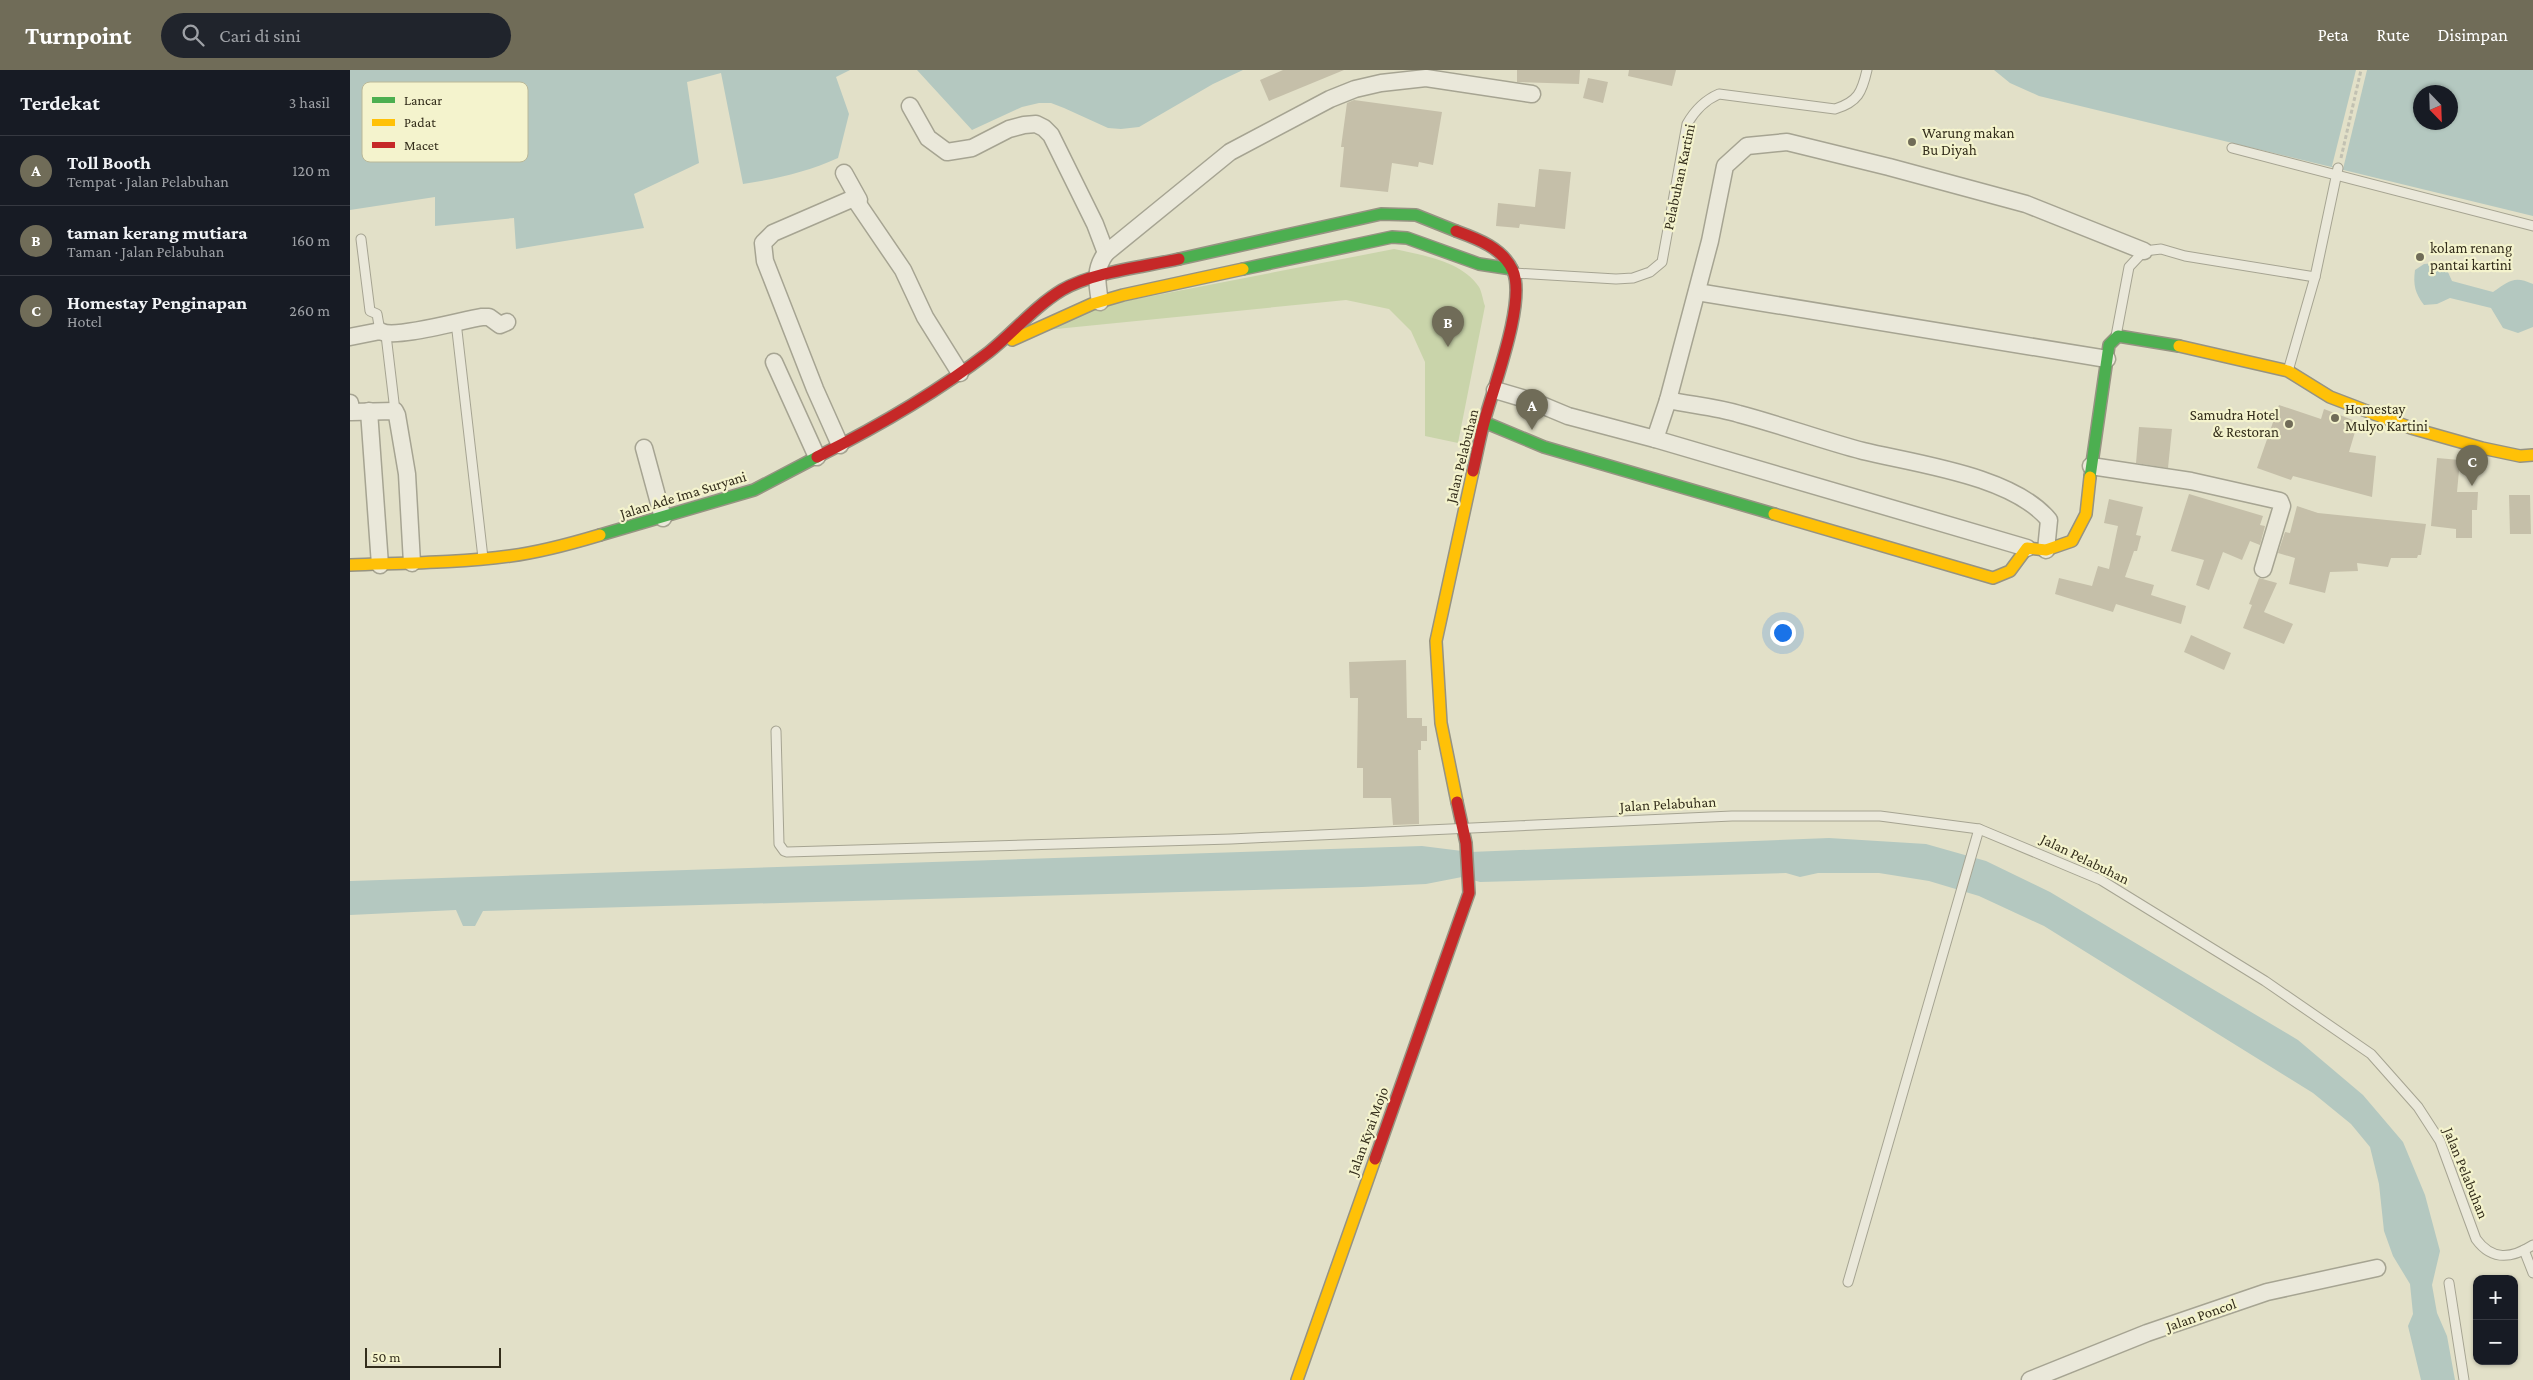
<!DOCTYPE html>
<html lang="id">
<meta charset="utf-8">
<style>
body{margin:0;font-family:"Crimson Pro",serif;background:#20242c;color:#f1f3f6}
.controls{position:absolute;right:15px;bottom:15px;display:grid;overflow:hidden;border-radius:10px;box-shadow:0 1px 4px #0004}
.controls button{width:45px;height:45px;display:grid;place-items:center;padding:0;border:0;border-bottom:1px solid #363941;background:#171b24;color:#f1f3f6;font:25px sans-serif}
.compass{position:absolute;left:2063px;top:15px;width:45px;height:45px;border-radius:50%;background:#171b24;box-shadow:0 1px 4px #0004;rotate:157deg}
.scale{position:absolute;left:15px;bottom:12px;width:136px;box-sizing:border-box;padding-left:5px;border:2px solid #332d1b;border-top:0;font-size:14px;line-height:18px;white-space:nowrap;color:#332d1b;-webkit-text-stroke:4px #f4f3cd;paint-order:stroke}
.you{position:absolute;left:1432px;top:562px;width:18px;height:18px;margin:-12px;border:4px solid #fff;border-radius:50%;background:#1a73e8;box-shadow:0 0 0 8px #1a73e833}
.badge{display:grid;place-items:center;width:32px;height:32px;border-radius:50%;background:#706c58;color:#fff;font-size:16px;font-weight:700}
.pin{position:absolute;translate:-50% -41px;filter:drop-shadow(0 1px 2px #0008)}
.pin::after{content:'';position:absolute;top:26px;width:18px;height:15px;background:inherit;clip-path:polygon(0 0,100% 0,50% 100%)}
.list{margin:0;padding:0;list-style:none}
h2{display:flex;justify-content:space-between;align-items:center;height:65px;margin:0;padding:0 20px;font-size:21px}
h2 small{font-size:16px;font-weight:400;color:#9ea1a6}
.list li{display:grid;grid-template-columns:32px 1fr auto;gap:15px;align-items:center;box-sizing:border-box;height:70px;padding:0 20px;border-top:1px solid #363941}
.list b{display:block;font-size:19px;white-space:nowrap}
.list p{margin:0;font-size:16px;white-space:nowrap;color:#9ea1a6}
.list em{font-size:16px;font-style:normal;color:#9ea1a6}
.icon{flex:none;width:28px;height:28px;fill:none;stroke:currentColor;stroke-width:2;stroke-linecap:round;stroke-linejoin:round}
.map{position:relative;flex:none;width:2183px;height:1310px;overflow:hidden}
header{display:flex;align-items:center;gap:30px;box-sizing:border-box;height:70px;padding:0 25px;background:#706c58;color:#fff}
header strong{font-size:24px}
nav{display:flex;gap:28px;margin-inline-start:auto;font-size:18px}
.search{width:350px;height:45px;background:#20242c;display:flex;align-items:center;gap:12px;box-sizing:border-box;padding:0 18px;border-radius:28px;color:#9ea1a6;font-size:19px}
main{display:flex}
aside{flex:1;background:#171b24}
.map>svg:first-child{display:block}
.green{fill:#c9d4aa}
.water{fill:#b4c8c0;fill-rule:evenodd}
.pier{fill:#e2e0c8}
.building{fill:#c5bfa9}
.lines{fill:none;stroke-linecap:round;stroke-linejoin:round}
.lane-casing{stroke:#a6a492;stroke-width:11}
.street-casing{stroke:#a6a492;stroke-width:19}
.fast-casing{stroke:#969382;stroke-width:14}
.slow-casing{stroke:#969382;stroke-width:14}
.jam-casing{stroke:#969382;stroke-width:14}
.path{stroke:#c2c1b2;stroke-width:3;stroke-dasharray:4 2.5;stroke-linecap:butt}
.lane{stroke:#eae8da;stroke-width:9}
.street{stroke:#eae8da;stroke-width:16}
.fast{stroke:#4caf50;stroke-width:11}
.slow{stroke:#ffc107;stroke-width:11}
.jam{stroke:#c62828;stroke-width:11}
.poi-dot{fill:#706c58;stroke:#f4f3cd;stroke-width:2}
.labels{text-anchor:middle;stroke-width:4.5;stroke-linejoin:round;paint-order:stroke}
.poi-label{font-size:15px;fill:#332d1b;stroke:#f4f3cd;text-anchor:start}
.street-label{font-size:15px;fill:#332d1b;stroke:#f4f3cd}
.key{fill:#f4f3cd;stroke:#bab898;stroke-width:1}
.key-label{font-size:14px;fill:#332d1b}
</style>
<header>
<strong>Turnpoint</strong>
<div class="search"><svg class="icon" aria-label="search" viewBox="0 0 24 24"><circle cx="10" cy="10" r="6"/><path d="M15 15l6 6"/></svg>Cari di sini</div>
<nav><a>Peta</a><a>Rute</a><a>Disimpan</a></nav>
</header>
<main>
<aside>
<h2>Terdekat<small>3 hasil</small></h2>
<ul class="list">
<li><span class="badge">A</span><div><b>Toll Booth</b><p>Tempat · Jalan Pelabuhan</p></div><em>120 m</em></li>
<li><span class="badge">B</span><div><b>taman kerang mutiara</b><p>Taman · Jalan Pelabuhan</p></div><em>160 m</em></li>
<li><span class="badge">C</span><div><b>Homestay Penginapan</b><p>Hotel</p></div><em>260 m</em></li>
</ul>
</aside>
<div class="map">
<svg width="2183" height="1310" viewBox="0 0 2183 1310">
<rect width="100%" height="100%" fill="#e2e0c8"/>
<path class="green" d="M1044 179C1072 185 1112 191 1129 217 1132 222 1133 231 1135 236L1108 373 1075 366V292L1061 261 1039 239 996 230 696 260 750 236Z"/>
<g class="water">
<path d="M0 0H500L486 7 499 44 488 88C457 102 426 109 393 114L371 3 337 12 349 93 284 124 294 158 166 179 164 148 85 156V127L0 140Z"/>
<path d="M567 0H893L863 14 789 57 771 59 758 58 714 38 701 33H689L672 37 622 60Z"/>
<path d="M1644 0H2183V146L1689 26 1660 13ZM2070 22H2100V52H2070Z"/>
<path d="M2086 193 2097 200 2102 211 2143 222C2159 211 2164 205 2183 214V257L2168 263 2153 258 2141 238 2100 228 2087 234 2074 235C2065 223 2063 215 2065 200L2074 194Z"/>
<path d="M1479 768 1576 774 1636 791 1700 822 1948 970 2013 1025 2053 1072 2075 1125 2090 1181 2082 1215 2087 1243 2097 1266 2105 1310H2071L2058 1256 2063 1244 2060 1214 2043 1186 2034 1161 2029 1114 2020 1077 2001 1054 1963 1023 1694 856 1629 826 1579 811 1529 803H1468L1450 807 1436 803 1130 812 1112 807 1076 814 1012 817 133 841 125 856H113L106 840 0 845V811L1072 776 1120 782Z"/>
</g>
<path class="pier" d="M2006 0H2017L1993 99 1982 96Z"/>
<g class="building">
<path d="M933 0H994L919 31 910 10Z"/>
<path d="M1167 0H1230L1229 14 1167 12Z"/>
<path d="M1279 0H1326L1322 16 1278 6Z"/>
<path d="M1238 8 1258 12 1253 33 1233 28Z"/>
<path d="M1004 30 1092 42 1083 95 1069 92 1068 97 1042 93 1038 122 990 117 994 77H991L997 33Z"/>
<path d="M1189 99 1221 102 1215 159 1170 154 1169 158 1146 156 1148 133 1185 137Z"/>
<path d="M1929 335 1971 349 1974 339 2008 352 1999 382 2026 386 2022 427 1943 406 1941 410 1907 398Z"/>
<path d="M1789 357 1822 359 1818 398 1786 393Z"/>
<path d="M2087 388 2110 390 2107 422H2128L2127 440H2122V468H2106V459L2081 456Z"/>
<path d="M1839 424 1913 446 1910 455 1915 456 1910 475 1900 471 1892 490 1873 482 1859 520 1846 515 1854 490 1821 481Z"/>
<path d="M2159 425H2180L2181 464H2160Z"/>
<path d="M1759 429 1793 437 1786 465 1791 466 1787 481H1784L1775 507 1804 515 1801 525 1836 536 1831 554 1766 534 1763 542 1705 524 1709 508 1742 516 1748 496 1759 499 1768 456 1754 453Z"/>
<path d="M1947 436 1968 443 2076 454 2071 485H2068L2067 488H2041L2038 497 2007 493 2008 501 1980 502 1975 523 1939 514 1945 488 1928 483 1935 462 1940 463Z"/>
<path d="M1909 508 1927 513 1914 542 1943 554 1934 574 1893 558 1902 535 1899 534Z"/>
<path d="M1841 565 1881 583 1874 600 1834 582Z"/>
<path d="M1056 590 1057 648H1072V656H1077V671H1071V680H1068L1069 754 1043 755 1041 728H1013V698H1007L1008 628H1000L999 592Z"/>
</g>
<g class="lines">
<g class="lane-casing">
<g id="lane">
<path d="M1882 78 2183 156"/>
<path d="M11 169 20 241 27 244 30 261"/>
<path d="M1164 203 1266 209 1283 208 1300 202 1312 192 1337 54C1345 40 1355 30 1369 24L1485 39C1508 32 1512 22 1517 0"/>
<path d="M106 252 133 488"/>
<path d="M36 265 45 341"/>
<path d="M1766 266 1779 197 1794 181 1811 179 1835 186 1965 207"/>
<path d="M1938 301 1965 207 1988 98"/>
<path d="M426 661 429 774 434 781 437 782 881 769 1382 746H1530L1629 759 1751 810 1915 911 2021 984 2068 1037 2090 1071 2126 1169C2142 1191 2161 1189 2183 1175"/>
<path d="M2174 1180 2183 1203"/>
<path d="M1498 1212 1629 759"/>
<path d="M2099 1213 2114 1310"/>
</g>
</g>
<g class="street-casing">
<g id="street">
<path d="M560 36 578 68 597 82 622 78 659 59 674 55 686 54 694 58 701 65 745 154 756 183C744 199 747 213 750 232"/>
<path d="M494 103 509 130H507"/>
<path d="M756 183 880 82 980 29 1005 19 1031 13 1076 8 1182 24"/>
<path d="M1347 222 1757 289"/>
<path d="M0 267 30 261C44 270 112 250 132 247H139L150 255 157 252"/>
<path d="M424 292 467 387"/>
<path d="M1145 320 1182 331 1218 346 1305 369 1318 330C1341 335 1366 337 1389 344 1431 355 1471 370 1513 381 1567 394 1663 406 1699 450L1696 480"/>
<path d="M1318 330 1360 171 1375 96 1397 76 1437 72 1539 97 1676 134 1794 181"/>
<path d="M0 333 1 342 45 341 47 345 57 404 62 493"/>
<path d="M19 341 30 495"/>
<path d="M1305 369 1677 478"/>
<path d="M490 375 465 319 415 191 413 173 423 163 504 128 553 200 575 247 610 303"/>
<path d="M294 378 313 448"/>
<path d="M1741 396 1841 411 1930 431 1932 436 1913 499"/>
<path d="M1680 1310 1797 1263 1917 1222 2027 1198"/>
</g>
</g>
<g class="fast-casing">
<g id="fast">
<path d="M829 189 1031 144 1066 145 1106 161"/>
<path d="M893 199 1042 167 1057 168 1129 194 1162 199"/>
<path d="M1134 352 1194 377 1424 444"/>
<path d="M1740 407 1759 275 1768 266 1829 276"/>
<path d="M250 465 404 420 467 387"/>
</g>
</g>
<g class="slow-casing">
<g id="slow">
<path d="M662 270 742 234 773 225 893 199"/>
<path d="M1829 276 1938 301 1980 327 2061 358 2132 378 2170 386 2183 385"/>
<path d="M1424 444 1643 508 1660 501 1677 478 1696 480 1722 471 1736 444 1740 407"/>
<path d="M0 495C53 493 107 493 160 486 191 482 220 474 250 465"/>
<path d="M1107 732 1091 653 1086 571 1123 401"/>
<path d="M947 1310 1025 1089"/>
</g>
</g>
<g class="jam-casing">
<g id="jam">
<path d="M1106 161C1128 169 1153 178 1163 201 1176 232 1144 315 1135 349 1130 366 1127 384 1123 401"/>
<path d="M467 387C527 357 586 323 639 282 664 262 684 237 712 220 743 202 793 197 829 189"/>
<path d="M1025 1089 1119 823 1116 773 1107 732"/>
</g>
</g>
<path class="path" d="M1991 88 2011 0"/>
<use href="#lane" class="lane"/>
<use href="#street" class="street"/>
<use href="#fast" class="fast"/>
<use href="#slow" class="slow"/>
<use href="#jam" class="jam"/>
</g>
<g class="poi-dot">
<circle cx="1562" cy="72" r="5"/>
<circle cx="2070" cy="187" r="5"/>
<circle cx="1985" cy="348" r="5"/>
<circle cx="1939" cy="354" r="5"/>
</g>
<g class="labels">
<g class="poi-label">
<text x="1572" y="68">Warung makan<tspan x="1572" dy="17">Bu Diyah</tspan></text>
<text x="2080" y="183">kolam renang<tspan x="2080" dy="17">pantai kartini</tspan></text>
<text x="1995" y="344">Homestay<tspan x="1995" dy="17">Mulyo Kartini</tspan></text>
<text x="1929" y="350" text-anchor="end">Samudra Hotel<tspan x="1929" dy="17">&amp; Restoran</tspan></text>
</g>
<g class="street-label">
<text transform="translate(1329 107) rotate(-78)" y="5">Pelabuhan Kartini</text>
<text transform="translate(1112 386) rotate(-76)" y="5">Jalan Pelabuhan</text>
<text transform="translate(333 425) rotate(-17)" y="5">Jalan Ade Ima Suryani</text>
<text transform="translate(1318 734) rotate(-3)" y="5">Jalan Pelabuhan</text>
<text transform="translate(1735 789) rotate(26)" y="5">Jalan Pelabuhan</text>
<text transform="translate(1018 1061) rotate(-70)" y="5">Jalan Kyai Mojo</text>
<text transform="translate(2116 1103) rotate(68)" y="5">Jalan Pelabuhan</text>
<text transform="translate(1851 1245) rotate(-19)" y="5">Jalan Poncol</text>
</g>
</g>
<rect x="12" y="12" width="166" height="80" rx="8" class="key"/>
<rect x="22" y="27" width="23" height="6" fill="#4caf50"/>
<rect x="22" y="49" width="23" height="7" fill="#ffc107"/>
<rect x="22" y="72" width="23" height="6" fill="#c62828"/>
<g class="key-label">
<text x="54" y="35">Lancar</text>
<text x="54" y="57">Padat</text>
<text x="54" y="80">Macet</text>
</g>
</svg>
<div class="controls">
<button>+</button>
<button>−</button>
</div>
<svg class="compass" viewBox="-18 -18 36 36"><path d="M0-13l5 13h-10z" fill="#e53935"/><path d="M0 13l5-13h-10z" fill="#9ea1a6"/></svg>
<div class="scale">50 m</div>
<div class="you"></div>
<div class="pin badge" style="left:1182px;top:360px">A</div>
<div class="pin badge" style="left:1098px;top:277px">B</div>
<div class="pin badge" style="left:2122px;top:416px">C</div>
</div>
</main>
